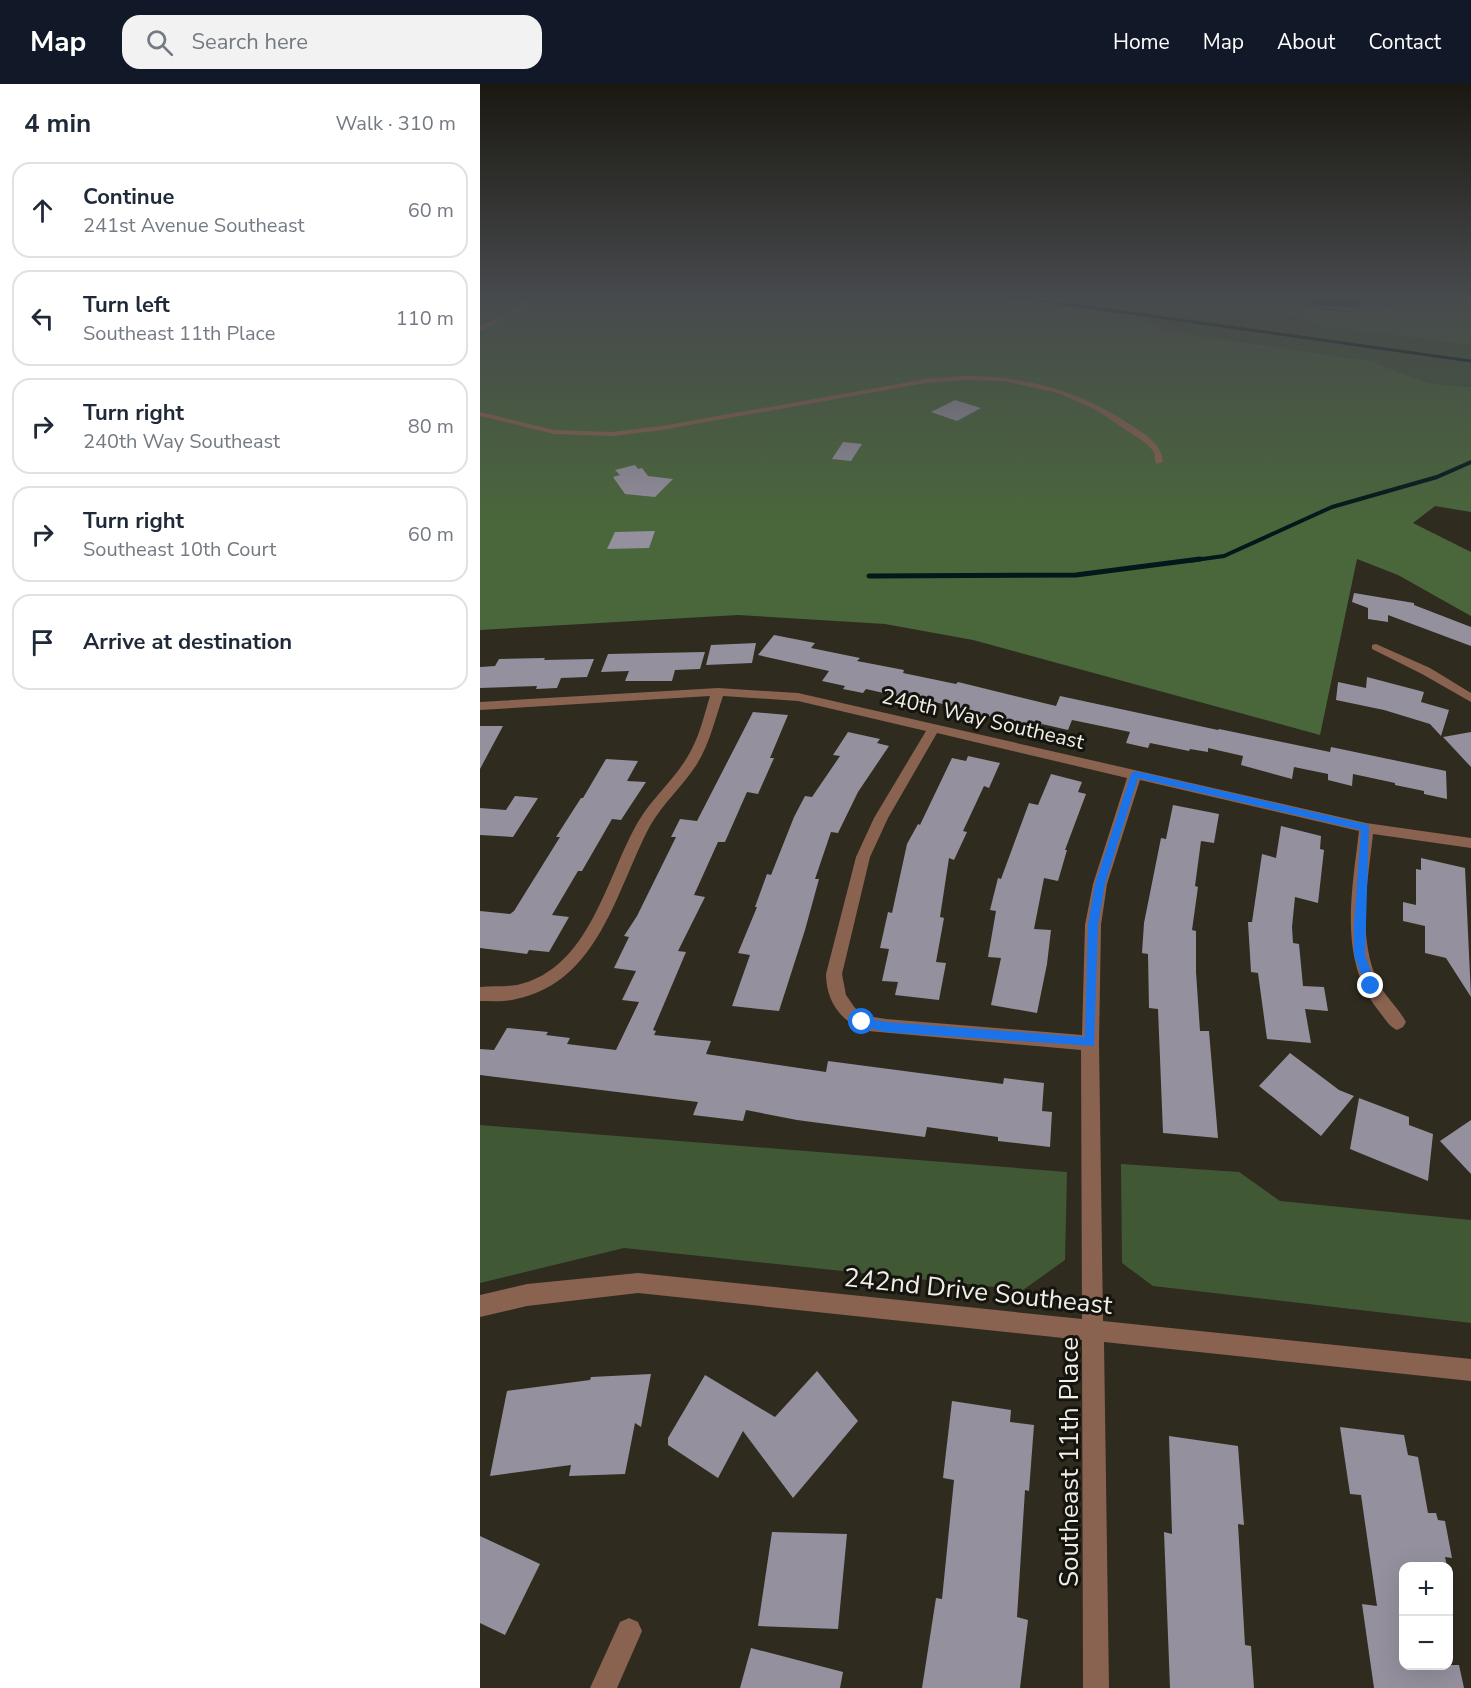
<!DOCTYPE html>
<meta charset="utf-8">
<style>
body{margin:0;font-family:"Nunito Sans",sans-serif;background:#f2f2f3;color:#1f2937}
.controls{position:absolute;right:18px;bottom:18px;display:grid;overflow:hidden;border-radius:12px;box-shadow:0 6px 24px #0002}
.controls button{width:54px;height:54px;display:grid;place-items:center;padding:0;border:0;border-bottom:2px solid #e0e1e3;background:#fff;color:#1f2937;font:30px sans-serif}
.stop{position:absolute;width:18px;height:18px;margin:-14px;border:4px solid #1a73e8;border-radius:50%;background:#fff}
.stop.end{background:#1a73e8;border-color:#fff;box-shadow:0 2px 6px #0008}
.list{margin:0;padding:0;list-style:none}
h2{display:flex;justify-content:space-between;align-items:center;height:78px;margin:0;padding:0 24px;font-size:26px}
h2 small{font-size:20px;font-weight:400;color:#747a83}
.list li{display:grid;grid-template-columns:39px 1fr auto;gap:18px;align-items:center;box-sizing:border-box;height:96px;margin:0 12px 12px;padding:0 12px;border:2px solid #e0e1e3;border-radius:18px}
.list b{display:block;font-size:22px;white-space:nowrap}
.list p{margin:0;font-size:20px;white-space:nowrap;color:#747a83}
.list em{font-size:20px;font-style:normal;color:#747a83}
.icon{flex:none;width:33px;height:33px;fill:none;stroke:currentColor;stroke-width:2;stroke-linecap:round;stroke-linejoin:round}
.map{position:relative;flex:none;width:991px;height:1604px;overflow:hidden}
header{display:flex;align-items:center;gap:36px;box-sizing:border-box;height:84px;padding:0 30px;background:#111827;color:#fff}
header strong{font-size:28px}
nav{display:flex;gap:33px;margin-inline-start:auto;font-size:21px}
.search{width:420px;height:54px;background:#f2f2f3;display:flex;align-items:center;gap:15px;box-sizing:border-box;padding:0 21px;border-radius:18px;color:#747a83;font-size:22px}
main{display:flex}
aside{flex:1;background:#fff}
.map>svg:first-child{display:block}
.green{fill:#415835}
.forest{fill:#4a663b}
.water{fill:#02181a}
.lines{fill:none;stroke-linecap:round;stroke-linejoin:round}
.stream-far2{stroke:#02181a;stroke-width:3}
.stream-far1{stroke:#02181a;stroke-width:4}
.stream{stroke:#02181a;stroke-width:5}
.building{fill:#94909e}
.street{fill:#8a6250;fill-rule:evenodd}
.route{fill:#1a73e8}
.labels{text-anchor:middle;stroke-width:6;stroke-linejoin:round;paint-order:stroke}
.street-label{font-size:21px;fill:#f1eee7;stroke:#15140e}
.near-street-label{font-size:26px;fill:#f1eee7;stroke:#15140e}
</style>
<header>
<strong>Map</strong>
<div class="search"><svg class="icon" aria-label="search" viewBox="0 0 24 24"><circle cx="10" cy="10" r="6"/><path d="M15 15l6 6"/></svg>Search here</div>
<nav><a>Home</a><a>Map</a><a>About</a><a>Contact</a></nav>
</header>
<main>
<aside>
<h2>4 min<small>Walk · 310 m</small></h2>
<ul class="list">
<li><svg class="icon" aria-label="ahead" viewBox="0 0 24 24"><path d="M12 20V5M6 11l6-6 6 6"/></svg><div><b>Continue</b><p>241st Avenue Southeast</p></div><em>60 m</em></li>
<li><svg class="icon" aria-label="left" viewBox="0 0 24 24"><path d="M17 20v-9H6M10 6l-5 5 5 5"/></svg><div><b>Turn left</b><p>Southeast 11th Place</p></div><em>110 m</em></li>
<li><svg class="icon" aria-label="right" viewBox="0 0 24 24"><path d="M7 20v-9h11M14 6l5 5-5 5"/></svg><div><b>Turn right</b><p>240th Way Southeast</p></div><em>80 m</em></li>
<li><svg class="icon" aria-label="right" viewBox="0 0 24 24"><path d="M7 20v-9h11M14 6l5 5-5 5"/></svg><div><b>Turn right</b><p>Southeast 10th Court</p></div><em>60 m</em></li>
<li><svg class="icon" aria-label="arrive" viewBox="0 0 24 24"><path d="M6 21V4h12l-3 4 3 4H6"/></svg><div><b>Arrive at destination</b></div></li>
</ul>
</aside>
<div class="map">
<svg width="991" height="1604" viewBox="0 0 991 1604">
<rect width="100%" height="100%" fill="#2f2b1f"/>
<g class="green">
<path d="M647 212 724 218 805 229 840 242 991 261V303L948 299 891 277 683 246 654 225Z"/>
<path d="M881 215 899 217 915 215 909 227C878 231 851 226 821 219L818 216 873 224 880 220Z"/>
<path d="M0 1041 587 1088 585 1176 543 1206 144 1164 0 1199Z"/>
<path d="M641 1080 759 1088 800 1117 991 1136V1239L673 1202 642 1179Z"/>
</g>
<g class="forest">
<path d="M0 212H647L654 225 683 246 891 277 948 299 991 303V428L955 422 933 439 991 468V532L918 491 877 475 840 651 493 556 405 540 258 531 0 546Z"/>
<path d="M668 212H810C815 213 816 217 821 219 840 229 888 230 909 226L915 215 914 212H991V261L840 242 805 229Z"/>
</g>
<path class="water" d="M813 212H846L881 215 880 220C869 227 823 221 813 212Z"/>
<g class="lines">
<path class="stream-far2" d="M528 212 991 277"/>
<path class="stream-far1" d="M708 477 744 472 852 423 957 393 991 378"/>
<path class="stream" d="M389 492 596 491 720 475"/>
</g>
<g class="building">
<path d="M475 316 501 324 477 337 451 328Z"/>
<path d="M363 358 382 360 371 377 352 375Z"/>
<path d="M155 381 158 385 162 384 168 392 193 395 175 413 145 410 133 393 140 391 135 386Z"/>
<path d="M175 447 169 464 127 465 135 448Z"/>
<path d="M874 509 934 519V521L991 543V562L908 531V538L888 535V524L872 518Z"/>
<path d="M294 551 335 559 331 564 380 574 377 577 424 586 423 589 476 600 478 598 576 622 580 612 738 646 739 645 850 668 851 663 966 687 967 715 944 710V707L915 701V699L873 690 872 702 848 696V690L814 683 812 695 761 681 763 672 728 664V668L710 665 709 667 670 659 668 664 646 659 650 648 592 636 588 646 562 640 561 643 508 632 506 636 487 632 490 626 445 616 443 618 386 605 383 609 363 605 365 602 342 597 349 587 278 571Z"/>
<path d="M276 559 272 579 226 581 231 561Z"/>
<path d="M225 568 220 585 195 586 192 597H145L149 587 121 588 128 570Z"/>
<path d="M65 574 64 576 114 575 107 593 81 594 77 604 56 605 57 602 0 604V583L15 582 19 575Z"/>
<path d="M887 593 944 608 941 618 969 626 961 652 950 640 904 626 856 616 858 598 886 604Z"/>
<path d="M273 628 308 631 290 674H294L278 710 267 708 245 758H238L214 811 225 813 198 867 206 868 173 946 176 947 174 951 231 957 226 970 346 988 348 977 523 1000 524 994 564 999 562 1027 572 1028 570 1063 518 1057V1053L447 1043 445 1053 317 1036 266 1026 263 1037 213 1031 218 1018 0 991V965L14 966 27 944 68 948 66 951 90 954 87 960 136 966 159 918 142 916 156 887 134 884 149 853 144 852 157 832 196 753H191L200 735 217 737Z"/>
<path d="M0 642H23L0 685Z"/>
<path d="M368 648 400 655 397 659 409 662 378 708 358 749 351 748 335 795H339L325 846 299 927 252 922 270 871 258 869 277 823H275L287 790 291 791 314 733 325 712 332 713 360 672 353 671Z"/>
<path d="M991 648V683L963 653Z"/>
<path d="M488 672 520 679 509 704 504 702 483 747 487 748 474 776 469 774 460 833 464 834 456 878 466 879 459 916 415 911 418 898 402 897 409 865 400 864 408 828 412 829 427 760 438 740 440 741 472 674 486 677Z"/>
<path d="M126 675 158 677 147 697 166 698 141 736 132 735 102 787H98L72 831 89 833 69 868 49 866 47 870 0 864V827L30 830 34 827 80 753H76L101 714H103Z"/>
<path d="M571 690 602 698 598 708 606 710 585 766H587L578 797 564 794 554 845 571 846 567 880 557 929 511 921 521 874 508 873 516 827 510 826 518 794 521 795 549 719 558 721Z"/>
<path d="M35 712 58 714 33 753 0 751V724L26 726Z"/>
<path d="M693 721 739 730 734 759 721 757 715 802 718 803 712 846 716 847V888L720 947H729L738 1054 683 1049 678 925 669 924 668 870 662 869 664 839 681 754 686 755Z"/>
<path d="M801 742 841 752 840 765 844 766 838 819 815 813 812 843 813 859 819 860 823 902 844 903 848 927 825 925 831 959 787 955 778 889 771 888 768 838H772L782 770 796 774Z"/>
<path d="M941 774 985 784 991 913 966 874 945 869V842L923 837V818L936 821V785L941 786Z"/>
<path d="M810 969 859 1006 874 1012 841 1052 779 1002Z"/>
<path d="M879 1014 929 1033V1041L953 1050 948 1097 870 1065Z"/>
<path d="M991 1036V1090L960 1057Z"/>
<path d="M337 1287 378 1337 313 1414 263 1347 238 1394 188 1361V1354L225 1291 295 1333Z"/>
<path d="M171 1290 161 1343 155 1339 145 1390 89 1392 91 1381 10 1392 27 1307 110 1296 111 1293Z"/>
<path d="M472 1317 531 1326 530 1338 554 1341 549 1407 545 1406 537 1533 548 1536 540 1604H442L456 1514 462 1515 474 1396 463 1394Z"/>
<path d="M860 1343 924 1351 928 1371 938 1373 948 1429H956L958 1436 965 1437 972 1474 965 1473 967 1482H924V1581H979L984 1604H894L882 1520 897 1522 881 1411 870 1410Z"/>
<path d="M689 1352 758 1362 764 1441 758 1440 765 1561 771 1562 774 1604H690L684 1448 692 1450Z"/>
<path d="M292 1448 367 1450 358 1545 278 1542Z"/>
<path d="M0 1452 60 1480 25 1551 0 1539Z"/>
<path d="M271 1564 363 1588 360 1604H260Z"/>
</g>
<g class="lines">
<g class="street">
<path d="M51 212H58L38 228 0 247V242L34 226Z"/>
<path d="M485 292C547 292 600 307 651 341 666 351 681 359 683 378L676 380 674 368 667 360 616 326 578 309 524 297 485 296 446 299 182 346 133 352 74 350 0 332V328L74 346 133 348 182 342 446 295Z"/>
<path d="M896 560 950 584 991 609V618L942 590 892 565V561Z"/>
<path d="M238 604 318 609 886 739 991 754V764L893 750C888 797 877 851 897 896 904 912 918 923 926 938L923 943 917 946C908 942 904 933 898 926 858 874 872 808 879 747L660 696 627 800 621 841 619 959 623 1237 991 1275V1297L624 1258 629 1604H603L602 1256 158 1209 47 1222 0 1233V1211L47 1200 158 1189 602 1235 601 966 388 947C361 939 346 917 346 890L376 773 394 734 446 647 318 617 243 612C235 635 230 659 217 680 203 702 183 719 170 742 136 806 119 898 36 915 25 918 12 917 0 917V903C12 902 25 903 37 901 110 885 126 793 158 738 172 714 194 696 208 672 219 654 224 632 230 612L0 626V618ZM457 649 647 694 613 800 605 841 602 951 406 935 387 932 375 924 366 911 362 890 390 773 408 734Z"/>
<path d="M149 1534 158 1538 162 1547 137 1604H110L140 1538Z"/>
</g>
</g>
<linearGradient id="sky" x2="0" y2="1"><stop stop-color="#1a1811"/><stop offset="0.49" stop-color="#474a4d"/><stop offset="1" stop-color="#474a4d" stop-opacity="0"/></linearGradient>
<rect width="991" height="436" fill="url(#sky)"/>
<path class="route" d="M655 687 889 741 885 871 896 902 895 905H887L874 871V841L881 746 658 694 625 800 618 841 614 962 406 948 378 941V934L382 933 406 938 605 953 608 841 615 800 651 690Z"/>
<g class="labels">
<g class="street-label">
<text transform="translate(503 635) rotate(13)" y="7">240th Way Southeast</text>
</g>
<g class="near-street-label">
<text transform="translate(498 1207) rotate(6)" y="9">242nd Drive Southeast</text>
<text transform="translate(589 1378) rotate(-90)" y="9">Southeast 11th Place</text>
</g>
</g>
</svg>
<div class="controls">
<button>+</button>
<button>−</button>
</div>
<div class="stop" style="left:382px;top:938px"></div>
<div class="stop end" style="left:891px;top:902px"></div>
</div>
</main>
